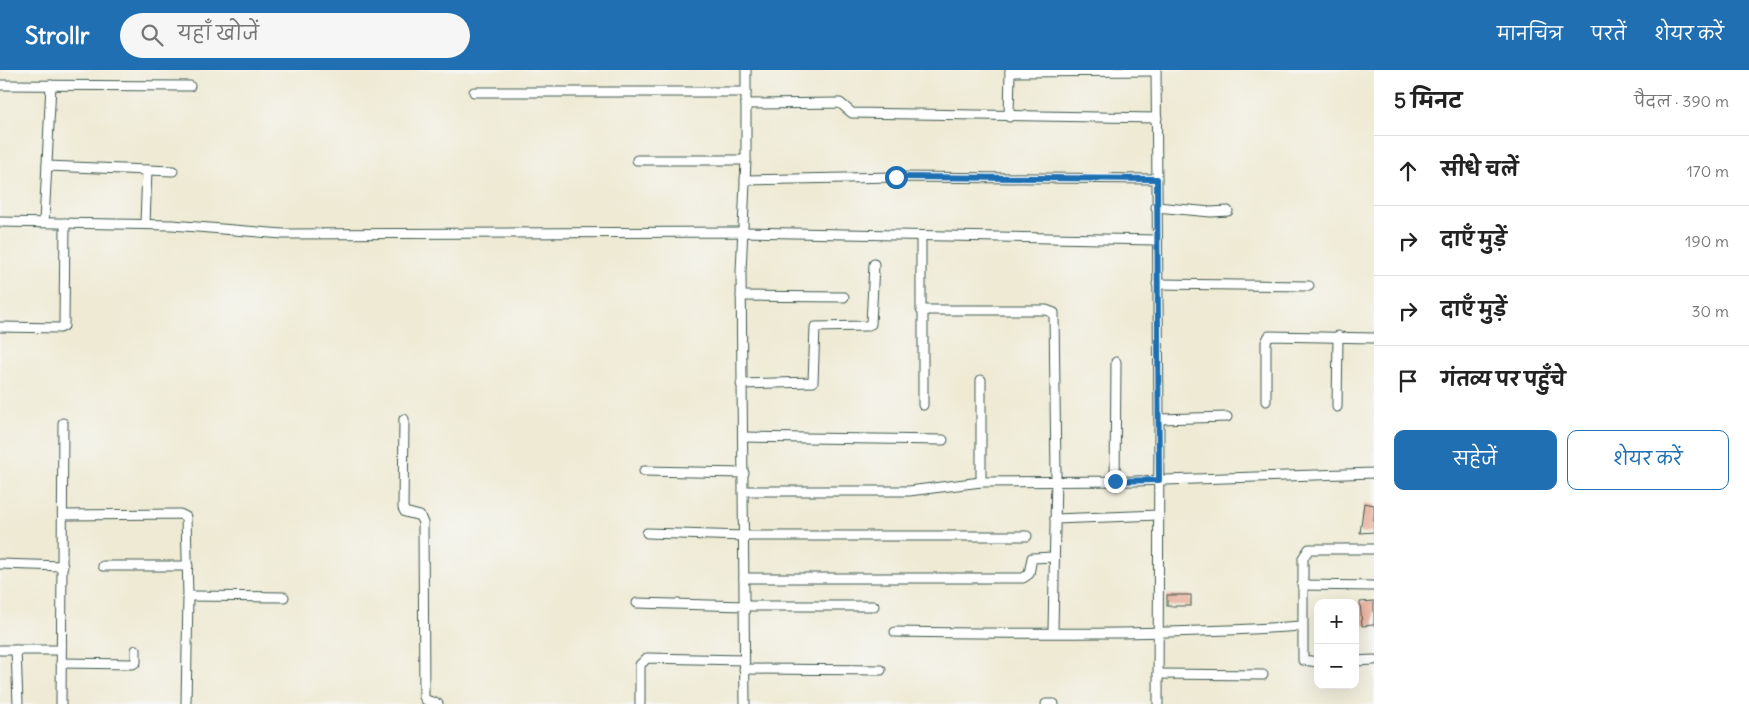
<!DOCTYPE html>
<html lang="hi">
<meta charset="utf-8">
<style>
body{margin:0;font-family:Delius,"Playpen Sans Deva",sans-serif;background:#f6f6f6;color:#222}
.controls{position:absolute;right:15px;bottom:15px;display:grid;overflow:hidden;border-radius:10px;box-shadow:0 5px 20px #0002}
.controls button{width:45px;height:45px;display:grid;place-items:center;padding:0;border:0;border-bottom:1px solid #e0e0e0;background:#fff;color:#222;font:25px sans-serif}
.stop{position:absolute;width:15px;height:15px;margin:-11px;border:4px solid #1f6fb2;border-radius:50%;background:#fff}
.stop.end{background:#1f6fb2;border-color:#fff;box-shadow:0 1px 5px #0008}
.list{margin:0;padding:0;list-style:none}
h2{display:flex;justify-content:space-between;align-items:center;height:65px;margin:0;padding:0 20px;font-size:21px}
h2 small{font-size:16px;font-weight:400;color:#767676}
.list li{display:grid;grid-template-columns:32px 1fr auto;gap:15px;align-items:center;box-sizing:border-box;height:70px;padding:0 20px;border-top:1px solid #e0e0e0}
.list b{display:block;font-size:19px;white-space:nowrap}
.list em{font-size:16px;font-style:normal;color:#767676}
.actions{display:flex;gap:10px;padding:15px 20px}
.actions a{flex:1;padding:11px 0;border:1px solid #1f6fb2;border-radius:10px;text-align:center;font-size:18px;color:#1f6fb2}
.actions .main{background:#1f6fb2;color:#fff}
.icon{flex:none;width:28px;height:28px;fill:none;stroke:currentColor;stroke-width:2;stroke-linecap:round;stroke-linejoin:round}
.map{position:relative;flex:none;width:1374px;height:634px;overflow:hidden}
header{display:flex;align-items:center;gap:30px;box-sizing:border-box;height:70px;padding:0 25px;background:#1f6fb2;color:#fff}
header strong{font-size:24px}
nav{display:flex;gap:28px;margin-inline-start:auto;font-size:18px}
.search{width:350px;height:45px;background:#f6f6f6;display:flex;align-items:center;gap:12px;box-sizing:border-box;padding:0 18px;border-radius:28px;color:#767676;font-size:19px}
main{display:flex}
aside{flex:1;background:#fff}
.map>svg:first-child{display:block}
.building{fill:#e5a08b}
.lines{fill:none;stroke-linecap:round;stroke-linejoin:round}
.minor-casing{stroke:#3e574c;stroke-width:11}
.minor{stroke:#fff;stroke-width:9}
.route{stroke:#1f6fb2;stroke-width:6}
</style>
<header>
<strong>Strollr</strong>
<div class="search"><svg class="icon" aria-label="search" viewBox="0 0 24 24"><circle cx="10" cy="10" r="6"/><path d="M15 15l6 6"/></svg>यहाँ खोजें</div>
<nav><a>मानचित्र</a><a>परतें</a><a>शेयर करें</a></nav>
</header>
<main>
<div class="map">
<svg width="1374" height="634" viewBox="0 0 1374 634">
<rect width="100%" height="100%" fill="#f6f6f2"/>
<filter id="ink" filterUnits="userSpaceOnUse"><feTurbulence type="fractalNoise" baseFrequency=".02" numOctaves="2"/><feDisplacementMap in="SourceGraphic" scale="10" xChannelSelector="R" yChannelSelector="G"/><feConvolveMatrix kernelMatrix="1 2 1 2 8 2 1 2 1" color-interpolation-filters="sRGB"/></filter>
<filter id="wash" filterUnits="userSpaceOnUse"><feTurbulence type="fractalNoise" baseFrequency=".0096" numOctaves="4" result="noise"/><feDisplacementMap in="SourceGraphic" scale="20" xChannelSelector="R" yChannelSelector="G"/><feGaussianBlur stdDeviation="1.12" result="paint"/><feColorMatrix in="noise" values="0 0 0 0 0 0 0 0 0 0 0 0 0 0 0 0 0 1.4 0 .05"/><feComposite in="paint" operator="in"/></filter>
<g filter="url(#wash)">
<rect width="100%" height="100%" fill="#eeead4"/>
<g id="blocks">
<g class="building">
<path d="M1364 433 1374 435V462L1360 463Z"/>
<rect x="1167" y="525" width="24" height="11"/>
<path d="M1374 531V555L1362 556 1360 532Z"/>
</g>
</g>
</g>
<g filter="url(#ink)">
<use href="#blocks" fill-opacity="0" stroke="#3e574c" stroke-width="1"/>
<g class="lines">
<g class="minor-casing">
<g id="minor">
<path d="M1156 0 1159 349 1158 634"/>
<path d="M1010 2 1156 1"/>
<path d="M0 15 190 16"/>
<path d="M474 22H746"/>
<path d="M746 34 840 33 852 43 1157 48"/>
<path d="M1009 47 1010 0"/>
<path d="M637 90H746"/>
<path d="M47 96 173 101"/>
<path d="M745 110 896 107 1157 109"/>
<path d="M1156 137 1211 142 1228 141"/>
<path d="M0 152 172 155 283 164 741 162 1156 170"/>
<path d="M44 152 51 15"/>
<path d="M145 154 147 100"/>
<path d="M921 166V240H1046L1054 243 1056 405 1053 562"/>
<path d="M1157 214 1309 216"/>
<path d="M741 226 844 227"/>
<path d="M923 241V335"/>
<path d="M0 257 60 258 64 256 65 153"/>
<path d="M981 310V412"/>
<path d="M741 314 813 312 815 257 866 256 871 254 874 194"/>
<path d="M1266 331V272L1269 266 1374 268"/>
<path d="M1337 337 1338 266"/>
<path d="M404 349 403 438 405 442 420 446 423 453 424 627 426 630 438 634"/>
<path d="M1159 349 1227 347"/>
<path d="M743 367 943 370"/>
<path d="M644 401 744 403"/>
<path d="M1115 411 1116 292"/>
<path d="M744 421H909L981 412 1135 411 1374 403"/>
<path d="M63 445 180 444 186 447 188 526 186 634"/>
<path d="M1055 449 1159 445"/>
<path d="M647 463 744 466H1027"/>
<path d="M0 494 63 496"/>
<path d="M103 496H188"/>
<path d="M744 508H1023L1029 504 1032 488 1054 487"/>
<path d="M1302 515 1374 516"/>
<path d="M188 526 284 527"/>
<path d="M637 533 745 536H874"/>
<path d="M895 562C1030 564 1166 565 1301 556"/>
<path d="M0 580H61"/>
<path d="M16 580 18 634"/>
<path d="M1355 591 1374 590"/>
<path d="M1318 592 1303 590V488L1309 479H1374"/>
<path d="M61 593 133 594 136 592V580"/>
<path d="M744 599 881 600"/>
<path d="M1158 604 1263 605"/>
<path d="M61 634 63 353"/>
<path d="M640 634V595L647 588 744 590"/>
<path d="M745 634 741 202 746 90V0"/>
<path d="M1046 634H1054"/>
</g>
</g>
<use href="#minor" class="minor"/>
</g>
</g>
<g class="lines" filter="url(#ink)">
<path class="route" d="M896 107 1157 109 1159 410 1115 411"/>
</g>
</svg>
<div class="controls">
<button>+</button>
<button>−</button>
</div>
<div class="stop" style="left:896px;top:107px"></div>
<div class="stop end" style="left:1115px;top:411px"></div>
</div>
<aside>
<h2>5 मिनट<small>पैदल · 390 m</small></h2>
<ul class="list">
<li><svg class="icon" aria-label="ahead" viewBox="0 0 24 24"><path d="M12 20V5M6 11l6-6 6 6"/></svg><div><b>सीधे चलें</b></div><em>170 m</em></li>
<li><svg class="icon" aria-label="right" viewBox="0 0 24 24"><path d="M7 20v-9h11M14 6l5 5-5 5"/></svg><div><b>दाएँ मुड़ें</b></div><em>190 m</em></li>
<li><svg class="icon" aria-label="right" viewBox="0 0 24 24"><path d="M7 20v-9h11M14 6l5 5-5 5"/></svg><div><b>दाएँ मुड़ें</b></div><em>30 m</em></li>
<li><svg class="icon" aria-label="arrive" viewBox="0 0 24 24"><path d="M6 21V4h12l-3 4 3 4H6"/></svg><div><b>गंतव्य पर पहुँचे</b></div></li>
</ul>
<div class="actions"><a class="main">सहेजें</a><a>शेयर करें</a></div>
</aside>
</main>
